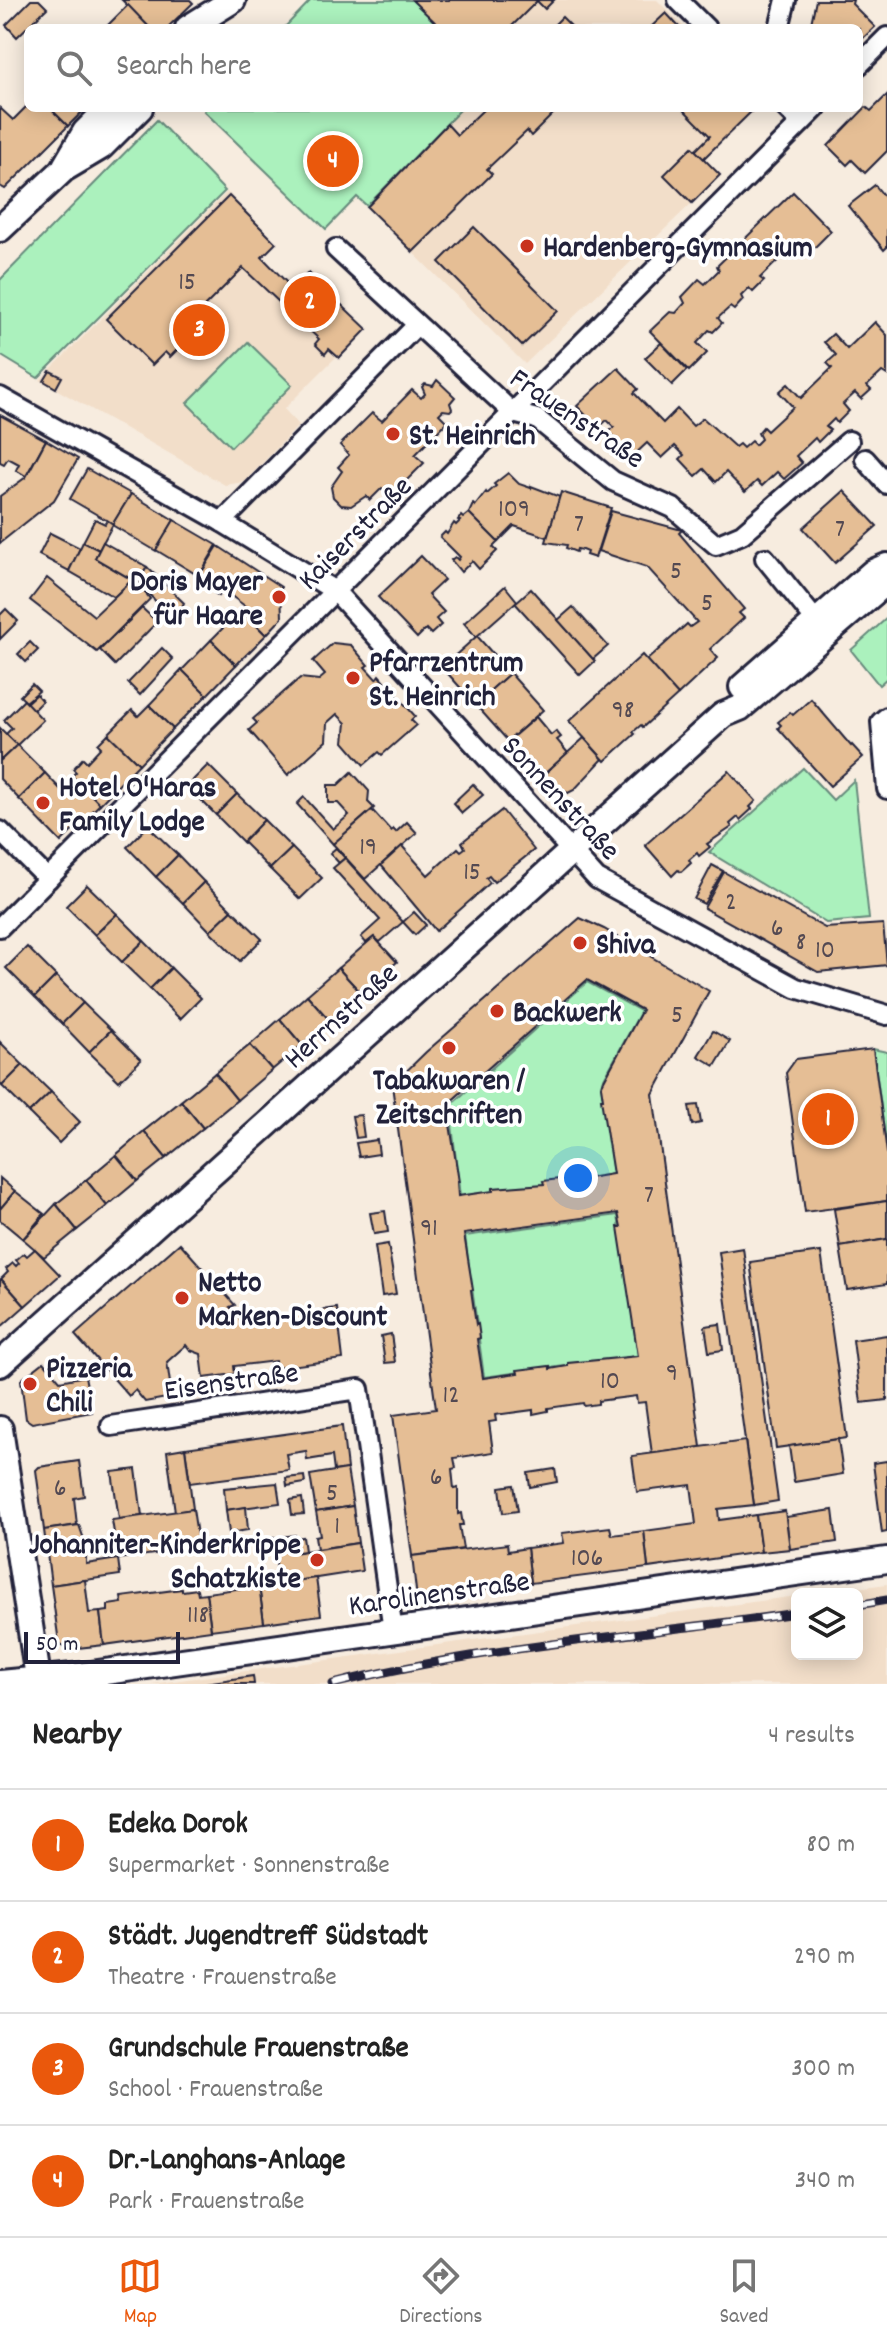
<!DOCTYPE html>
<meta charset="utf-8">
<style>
body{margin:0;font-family:Dekko,sans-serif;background:#f2f2f2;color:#222}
.controls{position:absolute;right:24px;bottom:24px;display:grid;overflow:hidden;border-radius:12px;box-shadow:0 4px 20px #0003}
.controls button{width:72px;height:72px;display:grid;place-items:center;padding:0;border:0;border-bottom:2px solid #e0e0e0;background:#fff;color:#222;font:40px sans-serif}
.scale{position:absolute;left:24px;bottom:20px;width:156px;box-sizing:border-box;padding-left:8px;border:4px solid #22223b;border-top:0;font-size:22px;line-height:28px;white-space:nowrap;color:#22223b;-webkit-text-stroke:6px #fff;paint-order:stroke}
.you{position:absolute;left:578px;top:1178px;width:28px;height:28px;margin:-20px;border:6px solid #fff;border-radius:50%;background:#1a73e8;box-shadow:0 0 0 12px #1a73e833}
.badge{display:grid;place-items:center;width:52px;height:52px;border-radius:50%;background:#ea580c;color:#fff;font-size:26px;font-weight:700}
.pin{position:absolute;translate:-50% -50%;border:4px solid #fff;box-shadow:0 2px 8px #0006}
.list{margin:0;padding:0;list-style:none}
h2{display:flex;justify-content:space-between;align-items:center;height:104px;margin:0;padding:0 32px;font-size:34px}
h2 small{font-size:26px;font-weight:400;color:#767676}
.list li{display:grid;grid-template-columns:52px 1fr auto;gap:24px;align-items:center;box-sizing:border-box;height:112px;padding:0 32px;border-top:2px solid #e0e0e0}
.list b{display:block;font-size:30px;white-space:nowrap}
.list p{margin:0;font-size:26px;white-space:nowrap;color:#767676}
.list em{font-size:26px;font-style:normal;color:#767676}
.icon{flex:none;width:44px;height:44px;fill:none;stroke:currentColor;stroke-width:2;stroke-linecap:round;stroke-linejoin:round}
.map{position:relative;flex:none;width:887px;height:1684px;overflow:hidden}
.search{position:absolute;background:#fff;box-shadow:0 4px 20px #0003;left:24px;right:24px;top:24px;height:88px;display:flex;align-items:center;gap:20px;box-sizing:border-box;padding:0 28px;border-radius:12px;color:#767676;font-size:30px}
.sheet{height:552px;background:#fff}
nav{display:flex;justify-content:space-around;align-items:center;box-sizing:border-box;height:112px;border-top:2px solid #e0e0e0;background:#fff;font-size:22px;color:#767676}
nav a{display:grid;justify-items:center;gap:4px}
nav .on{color:#ea580c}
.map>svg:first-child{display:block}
.built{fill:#f2dec9}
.green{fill:#abf1bd;stroke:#668a7c;stroke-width:2}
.building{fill:#e5be95;stroke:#22223b;stroke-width:2;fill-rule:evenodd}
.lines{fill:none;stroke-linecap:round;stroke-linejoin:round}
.minor-casing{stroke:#22223b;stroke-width:24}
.tertiary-casing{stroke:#22223b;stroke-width:30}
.minor{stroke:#fff;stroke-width:18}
.tertiary{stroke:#fff;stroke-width:24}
.rail-casing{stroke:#22223b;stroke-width:9}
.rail{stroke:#fff;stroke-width:6;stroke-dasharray:18;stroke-linecap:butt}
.poi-dot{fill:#c8321e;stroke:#fff;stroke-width:3}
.labels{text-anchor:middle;stroke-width:7;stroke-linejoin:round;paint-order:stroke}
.number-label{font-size:26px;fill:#534952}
.poi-label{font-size:30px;font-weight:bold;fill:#22223b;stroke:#fff;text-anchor:start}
.street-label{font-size:30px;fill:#22223b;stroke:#fff}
</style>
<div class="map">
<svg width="887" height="1684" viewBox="0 0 887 1684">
<rect width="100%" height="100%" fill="#f7ecdf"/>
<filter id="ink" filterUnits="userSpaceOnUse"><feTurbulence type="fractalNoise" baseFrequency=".0125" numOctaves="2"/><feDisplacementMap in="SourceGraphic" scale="16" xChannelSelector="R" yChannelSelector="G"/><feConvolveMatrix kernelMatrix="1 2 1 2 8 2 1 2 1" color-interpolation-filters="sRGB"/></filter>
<g filter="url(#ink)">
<g class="built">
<path d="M311 0H657L685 28H284Z"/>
<path d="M206 108H757L705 158 721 175 525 364 358 198 326 229 204 111Z"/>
<path d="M227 192 277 243 262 257 294 289 280 303 336 357 284 409 299 425 244 482 225 485 40 380Z"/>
<path d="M887 1584V1684H151L797 1596V1654H857V1594H811Z"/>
</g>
<g class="green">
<path d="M311 0H412L441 28H284Z"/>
<path d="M206 108H462L367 206 357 197 326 229 204 111Z"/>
<path d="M157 120 225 191 38 378 0 355V280Z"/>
<path d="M248 342 292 385 231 447 187 403Z"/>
<path d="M887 618V678L879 685 851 650Z"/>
<path d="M803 768 833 800 854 780 869 919 826 923 709 852Z"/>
<path d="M587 982 641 1011 601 1084 613 1174 460 1197 450 1106Z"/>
<path d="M873 1049 887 1052V1153Z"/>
<path d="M618 1215 638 1356 484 1377 465 1236Z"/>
</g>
<g class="building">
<path d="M31 0H39L47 8 17 37 6 25Z"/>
<path d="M122 0H190L193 3 167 28H150Z"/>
<path d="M412 0H554L545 9 537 1 510 28H441Z"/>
<path d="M816 0H853L852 4 875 27 859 42V28H810Z"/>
<path d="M128 5 150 28H105Z"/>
<path d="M666 13 680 28H650Z"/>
<path d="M562 17 573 28H551Z"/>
<path d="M887 95V151L865 173 852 160 847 165 828 146 866 107 871 111Z"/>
<path d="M28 105V108H50L68 126 5 189 0 186V108L13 120Z"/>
<path d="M50 108H86L68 126Z"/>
<path d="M485 108H559L531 136 527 131 487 169 492 174 413 252 367 207 447 124 457 135Z"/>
<path d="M682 108H755L703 159 695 151 710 136Z"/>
<path d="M692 147 720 175 692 203 664 175Z"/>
<path d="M875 185 887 200V247L884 250 848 206Z"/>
<path d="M793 192 831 231 809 253 798 241 760 278 764 281 753 292 749 288 741 296 743 300 734 310 730 307 718 318 722 323 713 332 709 330 697 343 707 353 689 371 650 331 670 312 676 313 685 303 682 297 699 279 705 284 719 270 717 266Z"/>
<path d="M229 196 276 243 262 257 293 289 280 303 243 268 178 333 182 336 177 340 182 345 170 357 165 352 152 365 106 319Z"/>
<path d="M474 227 558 311 522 346 439 262Z"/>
<path d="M308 273 367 329 339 358 329 349 325 354 315 344 319 339 280 303Z"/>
<path d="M875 322 887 335V375L882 372 867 386 871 390 861 399 855 393 843 404 849 411 837 423 834 419 826 427 830 430 818 442 815 438 796 456 802 463 784 479 777 472 762 486 757 481 745 492 726 472 716 482 704 469 696 476 680 459 684 455 675 446 662 458 647 443 632 457 609 432 614 427 607 420 598 428 577 406 618 368 638 389 634 393 663 423 677 409 693 426 703 418 735 447 739 444 743 448 751 441 755 445 761 439 758 433 763 427 767 431 793 407 779 392 788 384 801 398 832 368 827 363 836 355 824 342 833 334 847 349Z"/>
<path d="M661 343 687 370 672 385 645 358Z"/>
<path d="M50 371 62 377 56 388 44 381Z"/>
<path d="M437 380 455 397 450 403 452 409 450 411 443 410 439 414 447 422 415 455 424 463 391 496 382 488 370 500 366 496 351 506 341 505 333 497 331 487 342 471 338 467 349 455 340 445 372 413 382 421 412 390 421 398 425 394 422 387 425 384 433 386Z"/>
<path d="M0 415 46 440 26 476 16 470 19 464 8 458 4 464 0 462Z"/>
<path d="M46 440 78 459 54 500 0 543V496L26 477Z"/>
<path d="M87 469 131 494 113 524 70 499Z"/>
<path d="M508 473 519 484 531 488V486L560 497 547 537 514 526 498 542 469 513 473 504 475 506 486 492 487 494 496 486 494 484Z"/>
<path d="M844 491 877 526 835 563 803 528Z"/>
<path d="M561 492 611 508 595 558 586 555 587 552 582 550 577 549 576 552 566 548 567 545 546 542Z"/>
<path d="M131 494 174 520 156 551 112 525Z"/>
<path d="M611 511 682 530 679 533 744 609 739 613 744 618 710 649 718 658 678 695 646 661 687 624 690 627 697 622 647 567 598 551Z"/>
<path d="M469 513 498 542 493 547 497 551 479 569 472 561 461 572 451 560 455 557 458 560 460 557 440 537 445 532 447 534 454 523 456 525 460 521 458 520 461 516 463 518Z"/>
<path d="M95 519 105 524 107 520 113 524 99 550 83 542Z"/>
<path d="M174 520 217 545 199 576 156 550Z"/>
<path d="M50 533 80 548 69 571 39 555Z"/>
<path d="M83 542 99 550 95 558 132 580 114 597 69 571Z"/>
<path d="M103 542 147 567 138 583 95 558Z"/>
<path d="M218 546 281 587 282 618 266 635 241 610 245 606 223 590 219 596 206 587 210 581 200 575Z"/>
<path d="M421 556 444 580 428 595 444 612 436 619 441 625 431 634 426 629 417 638 378 597Z"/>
<path d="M147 567 184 603 174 620 138 583Z"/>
<path d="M47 578 94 616 132 580 138 583 150 599 97 652 30 600Z"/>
<path d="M505 586 517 601 476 637 464 623Z"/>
<path d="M531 589 595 661 580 675 515 603Z"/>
<path d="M573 607 608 646 593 659 558 620Z"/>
<path d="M142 608 157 622 115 665 100 650Z"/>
<path d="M6 609 18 621 0 639V615Z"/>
<path d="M241 610 266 635 236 665 211 640Z"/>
<path d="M477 636 510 673 475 704 442 667Z"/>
<path d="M211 640 236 665 207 695 182 670Z"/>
<path d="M30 642 38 650 26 662 18 654Z"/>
<path d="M333 643 351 645 368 665 365 667 376 679 379 675 415 716 411 720 416 725 382 755 379 752 364 765 344 742 346 723 337 714 327 723 326 741 288 775 249 730 257 723 253 719 300 678 319 680 325 675 313 661Z"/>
<path d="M162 648 173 659 140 695 128 683Z"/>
<path d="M642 655 678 695 643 727 641 725 633 732 635 734 605 761 569 721Z"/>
<path d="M182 670 207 695 173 729 149 705Z"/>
<path d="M510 673 543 710 508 741 475 704Z"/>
<path d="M32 684 39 691 26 702 20 696Z"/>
<path d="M36 694 42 701 33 710 26 703Z"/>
<path d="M811 699 851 746 852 745 863 757 830 786 778 728 781 725 778 722 790 712 793 715Z"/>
<path d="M24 700 43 720 17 745 6 734 12 728 4 720Z"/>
<path d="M149 705 173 729 139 764 108 734 132 710 138 716Z"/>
<path d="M536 717 551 735 556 731 561 737 557 740 568 753 540 778 508 741Z"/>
<path d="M0 728 17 745 0 761Z"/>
<path d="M108 734 139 764 100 804 72 776 76 772 73 769 83 758 87 762 101 747 98 744Z"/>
<path d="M584 738 603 759 574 790 568 793 541 777Z"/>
<path d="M17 745 45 773 19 799 0 779V761Z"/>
<path d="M208 765 237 794 216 815 187 786Z"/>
<path d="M729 771 756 801 750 807 752 809 740 820 738 817 730 824 732 827 707 844 710 847 699 856 697 853 689 860 691 863 681 872 678 870 672 876 645 845Z"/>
<path d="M352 772 369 791 368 802 374 808 333 844 297 804 304 797 333 829 349 815 338 803H328V785H338Z"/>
<path d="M45 773 64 793 77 780 100 804 61 842 19 799Z"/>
<path d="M473 784 483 795 462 813 453 803Z"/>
<path d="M237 794 264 820 243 842 216 815Z"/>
<path d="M372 810 391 831 393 829 396 832 407 822 417 833 365 879 333 844Z"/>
<path d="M502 810 534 850 494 882 489 876 486 878 490 883 436 931 381 865 402 846 428 875 458 848 461 851 465 848 462 842Z"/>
<path d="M264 820 292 848 270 869 243 842Z"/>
<path d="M148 826 178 855 156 877 127 847Z"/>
<path d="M292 848 322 878 300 899 270 869Z"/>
<path d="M336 848 345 858 339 863 330 853Z"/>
<path d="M178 855 204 882 183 903 156 877Z"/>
<path d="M345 858 403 922 380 942 374 937 366 943 361 937 380 920 333 868Z"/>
<path d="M712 865 723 871 704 904 694 899Z"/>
<path d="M724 872 825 928 883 924 887 965 818 972 704 908Z"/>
<path d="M204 882 232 910 210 931 183 903Z"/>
<path d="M87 885 117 914 95 935 66 906Z"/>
<path d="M232 910 262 939 240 961 210 931Z"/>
<path d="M414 912 426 925 415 935 403 922Z"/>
<path d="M117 914 144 941 122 962 95 935Z"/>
<path d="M580 918 604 929 709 991 653 1094 701 1447 652 1454 645 1402 637 1403 636 1396 598 1401V1404L584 1406 583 1403 548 1408V1411L533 1414V1410L495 1415 496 1421 489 1422 493 1452 454 1458 456 1468 452 1469 454 1489 458 1488V1514L461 1513 463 1525H459L463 1549 412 1556 393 1415 436 1409 392 1085 426 1052ZM587 980 642 1010 601 1086 603 1099H601L613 1174 576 1180V1177L543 1181 544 1184 493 1188V1191L458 1196 457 1182H459L447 1105ZM618 1213 621 1227H618L638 1356 568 1363V1366L550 1369V1366L517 1370 518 1373 483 1378 477 1339 480 1338 478 1324 476 1325 471 1290H473L464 1234Z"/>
<path d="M374 937 397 962 361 993 338 968Z"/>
<path d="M144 941 171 968 150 989 122 962Z"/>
<path d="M27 947 56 976 35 997 6 968Z"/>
<path d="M171 968 201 998 180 1019 150 989Z"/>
<path d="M338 968 361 993 330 1021 307 995Z"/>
<path d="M56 976 83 1003 62 1024 35 997Z"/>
<path d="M307 995 330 1021 302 1045 280 1019Z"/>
<path d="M83 1003 111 1030 89 1052 62 1024Z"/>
<path d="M280 1019 302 1045 272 1070 250 1045Z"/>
<path d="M111 1030 141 1060 119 1081 89 1052Z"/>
<path d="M713 1031 730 1041 715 1066 698 1056Z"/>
<path d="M0 1042 23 1065 2 1086 0 1084Z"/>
<path d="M250 1045 272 1070 237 1100 215 1073Z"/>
<path d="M873 1049 887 1153V1201L805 1212 786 1073 796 1059Z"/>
<path d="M23 1065 51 1092 29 1113 2 1086Z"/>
<path d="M215 1073 237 1100 203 1128 181 1101Z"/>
<path d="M51 1092 80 1122 59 1143 29 1113Z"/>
<path d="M181 1101 203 1128 166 1158 144 1131Z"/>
<path d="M698 1105 701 1123 692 1125 689 1106Z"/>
<path d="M361 1115 364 1137 356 1138 352 1116Z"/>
<path d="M144 1131 166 1158 137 1181 116 1155Z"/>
<path d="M377 1140 379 1154 359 1157 356 1143Z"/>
<path d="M116 1155 137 1181 107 1206 86 1180Z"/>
<path d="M0 1178 15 1191 0 1209Z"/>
<path d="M86 1180 107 1206 77 1230 56 1204Z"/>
<path d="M15 1191 44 1214 23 1239 0 1220V1209Z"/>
<path d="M887 1201V1239L840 1247 834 1209Z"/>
<path d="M56 1204 77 1230 44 1257 23 1239Z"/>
<path d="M385 1211 388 1232 374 1234 370 1213Z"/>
<path d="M887 1239V1284L847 1290 840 1247Z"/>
<path d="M180 1243 235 1305 230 1307 242 1321 337 1308 343 1359 276 1368 275 1361 234 1366 235 1374 204 1378 201 1354 190 1350 186 1345 167 1362 172 1397 145 1402 135 1390 129 1396 75 1335Z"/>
<path d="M388 1244 396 1294 382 1296 375 1246Z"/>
<path d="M743 1248 778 1501 754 1505 719 1252Z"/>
<path d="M35 1249 60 1275 25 1306 1 1279 8 1272 6 1269 13 1263 16 1266 19 1263 16 1260 24 1253 27 1256Z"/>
<path d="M821 1252 847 1438 776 1448 750 1262Z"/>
<path d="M1 1279 25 1306 0 1328V1280Z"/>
<path d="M720 1324 723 1350 709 1352 705 1326Z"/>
<path d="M391 1334 395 1362 385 1363 381 1336Z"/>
<path d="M887 1335V1400L861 1403 853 1340Z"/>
<path d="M44 1362 60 1381 85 1376 92 1412 32 1423 26 1419 21 1380Z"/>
<path d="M342 1426 347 1469 334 1471 332 1456 307 1460 306 1451 286 1454 289 1470 190 1483 185 1448Z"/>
<path d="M838 1439 843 1474 794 1482 789 1446Z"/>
<path d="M745 1441 754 1505 718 1509 719 1520 756 1515 761 1552 648 1568 644 1531 696 1524 691 1485 637 1492 632 1456Z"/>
<path d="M185 1448 193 1509 175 1512 167 1451Z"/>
<path d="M79 1461 84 1496 74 1498 77 1525 44 1530 36 1470 39 1467Z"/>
<path d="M887 1461V1532L882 1533 873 1463Z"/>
<path d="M136 1469 142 1516 119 1519 112 1472Z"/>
<path d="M347 1469 353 1506 316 1512 310 1475Z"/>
<path d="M555 1469 557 1482 530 1487 528 1473Z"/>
<path d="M304 1476 305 1483 287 1486 286 1478Z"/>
<path d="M277 1483 280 1503 226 1510 224 1488Z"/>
<path d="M514 1485 518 1511 503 1513 500 1487Z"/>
<path d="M302 1498 304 1514 292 1515 290 1500Z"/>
<path d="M353 1506 358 1543 317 1549 315 1536 320 1535 316 1512Z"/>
<path d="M246 1507 248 1530 229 1533 226 1510Z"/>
<path d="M193 1509 199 1548 118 1559 112 1520Z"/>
<path d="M833 1510 837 1542 790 1549 786 1517Z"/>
<path d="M785 1511 790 1549 761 1552 756 1515Z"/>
<path d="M79 1525 86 1545V1564L118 1559 120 1575 51 1585 44 1530Z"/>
<path d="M610 1527 612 1535 644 1531 648 1568 531 1583 527 1548 564 1543 562 1533Z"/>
<path d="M295 1535 298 1552 358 1543 362 1571 291 1582 290 1575 278 1576 272 1538Z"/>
<path d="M303 1537 305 1551 298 1552 296 1538Z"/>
<path d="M263 1540 265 1551 254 1552 253 1541Z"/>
<path d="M507 1544 508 1551 527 1548 531 1583 417 1599 412 1556Z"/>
<path d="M316 1578 321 1615 264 1623 259 1586Z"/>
<path d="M85 1580 89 1613 100 1612 104 1645 69 1649 59 1643 51 1585Z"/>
<path d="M259 1586 264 1623 211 1630 206 1593Z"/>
<path d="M182 1589V1591L197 1589 198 1594 206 1593 211 1630 104 1645 100 1612 108 1611V1605L122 1603 121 1597Z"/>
<path d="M253 1676 254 1684H199Z"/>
</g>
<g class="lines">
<g class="minor-casing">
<g id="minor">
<path d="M678 0 706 28"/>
<path d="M779 28 786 0"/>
<path d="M859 65 887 37"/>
<path d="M786 108 801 123"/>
<path d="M336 249 513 413 537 419 613 481 673 508 716 545 742 534 849 441"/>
<path d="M0 397 222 522 335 591 597 879 796 988 887 1015"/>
<path d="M865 459 887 484"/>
<path d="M222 522 417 325"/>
<path d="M765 558 816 621"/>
<path d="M887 717 881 722 887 789"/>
<path d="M0 831 48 879"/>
<path d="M0 927 816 108"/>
<path d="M111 1426 359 1389 393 1631"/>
</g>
</g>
<g class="tertiary-casing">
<g id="tertiary">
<path d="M188 28 233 0"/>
<path d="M65 166 85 132 109 108"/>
<path d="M0 229 64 169 101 147 140 108"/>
<path d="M742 687 873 572 887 566"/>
<path d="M0 1364 723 715 740 708 884 584 887 579"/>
<path d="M0 1429 39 1684"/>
<path d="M0 1683 84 1675 887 1560"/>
</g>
</g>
<use href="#minor" class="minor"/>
<use href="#tertiary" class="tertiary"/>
<g class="rail-casing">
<g id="rail">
<path d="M857 1605 887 1600"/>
<path d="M333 1684C485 1646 642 1635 797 1613"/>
</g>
</g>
<use href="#rail" class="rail"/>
</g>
</g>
<g class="poi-dot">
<circle cx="527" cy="246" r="8"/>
<circle cx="393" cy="434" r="8"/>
<circle cx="279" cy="597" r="8"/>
<circle cx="353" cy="678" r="8"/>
<circle cx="43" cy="803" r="8"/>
<circle cx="580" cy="943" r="8"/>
<circle cx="497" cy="1011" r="8"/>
<circle cx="449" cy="1048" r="8"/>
<circle cx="182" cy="1298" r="8"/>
<circle cx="30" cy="1384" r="8"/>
<circle cx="317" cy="1560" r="8"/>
</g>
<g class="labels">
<g class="number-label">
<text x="187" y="289">15</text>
<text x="514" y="516">109</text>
<text x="579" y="531">7</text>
<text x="840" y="536">7</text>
<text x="676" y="578">5</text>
<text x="707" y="610">5</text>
<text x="623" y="717">98</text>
<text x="368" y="854">19</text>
<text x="472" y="879">15</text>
<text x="731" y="909">2</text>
<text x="777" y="935">6</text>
<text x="801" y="949">8</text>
<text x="825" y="957">10</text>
<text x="677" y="1022">5</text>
<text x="649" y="1202">7</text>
<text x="429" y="1235">91</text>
<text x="672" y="1380">9</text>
<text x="610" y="1388">10</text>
<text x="451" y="1402">12</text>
<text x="436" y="1484">6</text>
<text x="60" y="1495">6</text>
<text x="332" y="1500">5</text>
<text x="337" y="1533">1</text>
<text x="587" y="1565">106</text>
<text x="198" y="1622">118</text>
</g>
<g class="poi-label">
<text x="543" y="256">Hardenberg-Gymnasium</text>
<text x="409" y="444">St. Heinrich</text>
<text x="263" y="590" text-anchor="end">Doris Mayer<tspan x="263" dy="34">für Haare</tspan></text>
<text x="369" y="671">Pfarrzentrum<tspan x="369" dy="34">St. Heinrich</tspan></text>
<text x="59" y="796">Hotel O'Haras<tspan x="59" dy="34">Family Lodge</tspan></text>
<text x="596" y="953">Shiva</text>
<text x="513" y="1021">Backwerk</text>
<text x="449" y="1089" text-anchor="middle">Tabakwaren /<tspan x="449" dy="34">Zeitschriften</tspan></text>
<text x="198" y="1291">Netto<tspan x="198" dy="34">Marken-Discount</tspan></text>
<text x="46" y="1377">Pizzeria<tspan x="46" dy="34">Chili</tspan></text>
<text x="301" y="1553" text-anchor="end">Johanniter-Kinderkrippe<tspan x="301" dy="34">Schatzkiste</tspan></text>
</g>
<g class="street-label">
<text transform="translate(578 417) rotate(34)" y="10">Frauenstraße</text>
<text transform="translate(354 532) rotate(-45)" y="10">Kaiserstraße</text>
<text transform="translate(562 797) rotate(47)" y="10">Sonnenstraße</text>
<text transform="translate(340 1015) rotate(-42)" y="10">Herrnstraße</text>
<text transform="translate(231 1380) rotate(-8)" y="10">Eisenstraße</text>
<text transform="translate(439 1592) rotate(-8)" y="10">Karolinenstraße</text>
</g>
</g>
</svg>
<div class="controls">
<button><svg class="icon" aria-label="layers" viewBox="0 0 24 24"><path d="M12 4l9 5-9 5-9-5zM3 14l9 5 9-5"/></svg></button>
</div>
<div class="scale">50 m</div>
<div class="you"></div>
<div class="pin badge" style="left:828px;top:1119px">1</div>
<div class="pin badge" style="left:310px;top:302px">2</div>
<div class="pin badge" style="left:199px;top:330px">3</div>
<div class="pin badge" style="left:333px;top:161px">4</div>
<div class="search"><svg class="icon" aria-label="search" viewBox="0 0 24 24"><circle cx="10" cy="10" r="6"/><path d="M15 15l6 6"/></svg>Search here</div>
</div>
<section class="sheet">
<h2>Nearby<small>4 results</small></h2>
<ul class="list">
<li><span class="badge">1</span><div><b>Edeka Dorok</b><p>Supermarket · Sonnenstraße</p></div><em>80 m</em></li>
<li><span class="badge">2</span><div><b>Städt. Jugendtreff Südstadt</b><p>Theatre · Frauenstraße</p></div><em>290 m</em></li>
<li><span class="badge">3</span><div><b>Grundschule Frauenstraße</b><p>School · Frauenstraße</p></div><em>300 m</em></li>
<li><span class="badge">4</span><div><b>Dr.-Langhans-Anlage</b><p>Park · Frauenstraße</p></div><em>340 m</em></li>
</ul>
</section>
<nav>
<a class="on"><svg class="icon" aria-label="map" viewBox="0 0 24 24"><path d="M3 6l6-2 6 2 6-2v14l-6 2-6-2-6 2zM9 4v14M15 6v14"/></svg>Map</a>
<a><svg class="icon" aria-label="directions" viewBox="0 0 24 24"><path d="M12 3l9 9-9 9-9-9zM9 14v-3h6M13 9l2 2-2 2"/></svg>Directions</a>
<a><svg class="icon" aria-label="saved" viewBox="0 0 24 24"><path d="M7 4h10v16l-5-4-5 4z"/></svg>Saved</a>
</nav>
